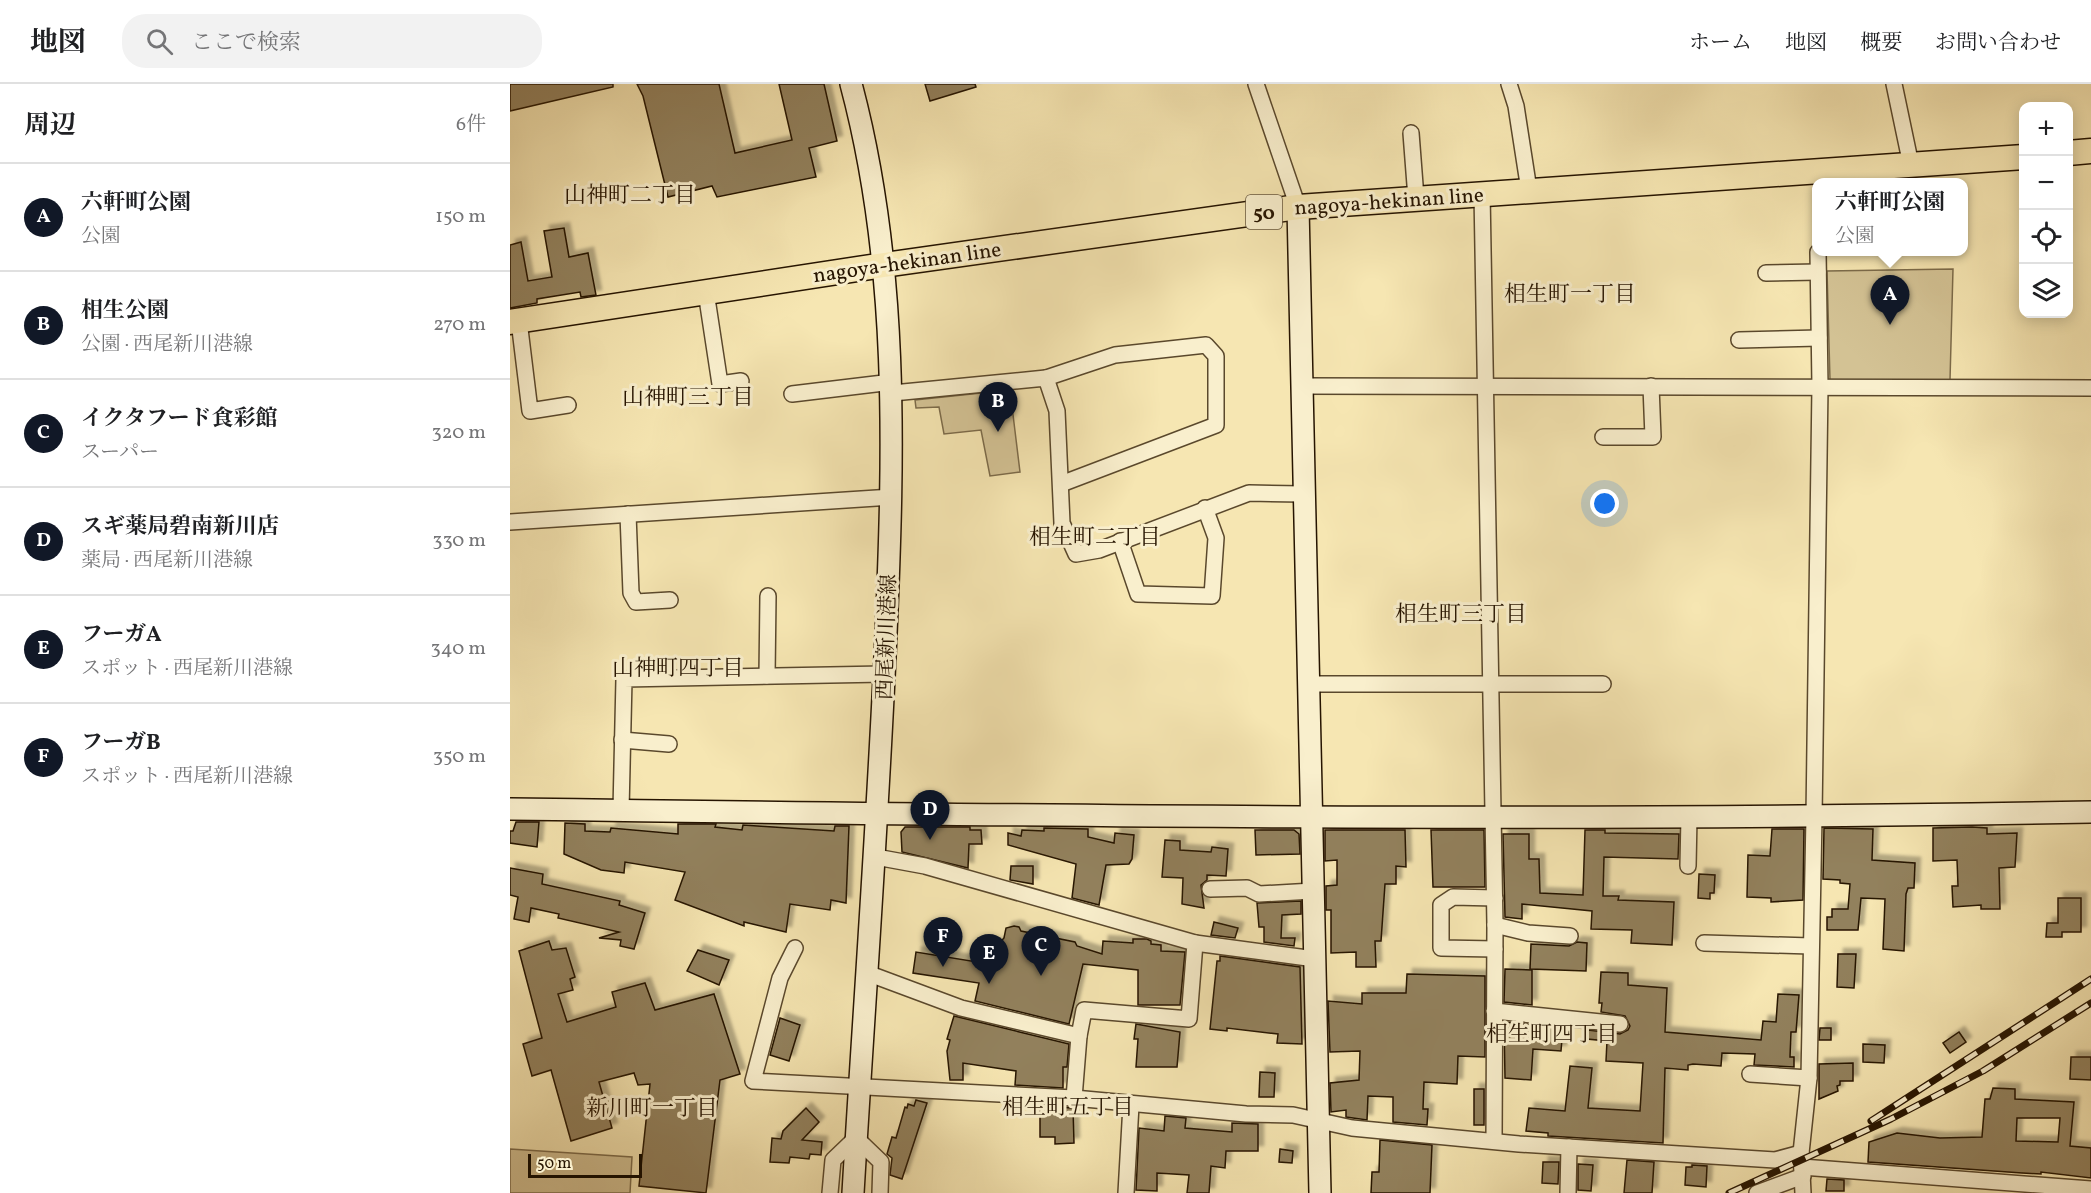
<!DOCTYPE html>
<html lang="ja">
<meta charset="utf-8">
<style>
body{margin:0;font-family:Vollkorn,"Noto Serif JP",serif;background:#f2f2f2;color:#202124}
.controls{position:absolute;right:18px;top:18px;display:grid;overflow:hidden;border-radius:12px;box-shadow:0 3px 15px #0003}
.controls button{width:54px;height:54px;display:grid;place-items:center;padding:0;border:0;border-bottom:2px solid #e0e0e0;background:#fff;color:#202124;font:30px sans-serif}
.scale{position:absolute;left:18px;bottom:15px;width:114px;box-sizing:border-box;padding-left:6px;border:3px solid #261400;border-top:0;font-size:16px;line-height:21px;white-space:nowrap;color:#261400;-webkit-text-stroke:4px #f9efcd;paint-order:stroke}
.you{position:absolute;left:1095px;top:420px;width:21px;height:21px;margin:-15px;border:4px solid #fff;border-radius:50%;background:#1a73e8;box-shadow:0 0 0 9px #1a73e833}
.badge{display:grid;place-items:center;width:39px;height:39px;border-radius:50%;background:#111827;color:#fff;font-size:20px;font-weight:700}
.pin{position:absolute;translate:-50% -50px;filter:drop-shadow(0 2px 3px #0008)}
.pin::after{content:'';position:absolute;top:32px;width:21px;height:18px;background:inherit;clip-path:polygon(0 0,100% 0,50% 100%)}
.popup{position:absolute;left:1302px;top:94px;width:156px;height:78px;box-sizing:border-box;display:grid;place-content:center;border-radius:12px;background:#fff;filter:drop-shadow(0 2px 4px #0005);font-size:20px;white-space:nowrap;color:#757577}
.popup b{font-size:22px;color:#202124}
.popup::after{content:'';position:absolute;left:50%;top:100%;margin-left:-12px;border:12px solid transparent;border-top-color:#fff}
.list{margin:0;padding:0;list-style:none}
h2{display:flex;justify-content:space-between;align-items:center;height:78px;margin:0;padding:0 24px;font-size:26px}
h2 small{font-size:20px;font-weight:400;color:#757577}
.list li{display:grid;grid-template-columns:39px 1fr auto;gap:18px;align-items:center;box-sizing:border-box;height:108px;padding:0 24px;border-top:2px solid #e0e0e0}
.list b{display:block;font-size:22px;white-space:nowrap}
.list p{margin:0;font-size:20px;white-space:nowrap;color:#757577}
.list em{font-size:20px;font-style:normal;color:#757577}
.icon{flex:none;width:33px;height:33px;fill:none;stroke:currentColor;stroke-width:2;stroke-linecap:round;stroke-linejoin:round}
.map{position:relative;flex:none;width:1581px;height:1109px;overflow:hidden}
header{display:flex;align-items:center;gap:36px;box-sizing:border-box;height:84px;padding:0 30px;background:#fff;border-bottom:2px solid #e0e0e0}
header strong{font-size:28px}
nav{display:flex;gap:33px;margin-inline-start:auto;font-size:21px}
.search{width:420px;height:54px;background:#f2f2f2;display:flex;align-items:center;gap:15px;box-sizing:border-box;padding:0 21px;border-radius:24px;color:#757577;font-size:22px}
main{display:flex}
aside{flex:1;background:#fff}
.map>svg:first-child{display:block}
.green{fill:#d3c294;stroke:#7c6b4a;stroke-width:1.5}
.building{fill:#92815d;stroke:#261400;stroke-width:1.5;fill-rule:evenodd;filter:url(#shadow)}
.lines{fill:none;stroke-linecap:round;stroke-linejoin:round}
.street-casing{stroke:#5a482c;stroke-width:18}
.secondary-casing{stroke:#261400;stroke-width:24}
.primary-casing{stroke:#261400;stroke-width:27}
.street{stroke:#f9efcd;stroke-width:15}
.secondary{stroke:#f9efcd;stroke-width:21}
.primary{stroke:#f6e6b2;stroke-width:24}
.rail-casing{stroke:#261400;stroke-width:7}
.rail{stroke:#f9efcd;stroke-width:4.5;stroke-dasharray:14;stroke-linecap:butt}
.labels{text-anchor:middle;stroke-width:6;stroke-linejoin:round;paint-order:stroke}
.shield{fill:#f9efcd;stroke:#65563e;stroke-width:1.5}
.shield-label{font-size:20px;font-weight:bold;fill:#261400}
.street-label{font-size:21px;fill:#261400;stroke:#f9efcd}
.neighbourhood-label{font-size:22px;fill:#261400;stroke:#f9efcd}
</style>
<header>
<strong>地図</strong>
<div class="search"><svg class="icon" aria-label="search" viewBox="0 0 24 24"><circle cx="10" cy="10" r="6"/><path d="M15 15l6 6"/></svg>ここで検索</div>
<nav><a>ホーム</a><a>地図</a><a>概要</a><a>お問い合わせ</a></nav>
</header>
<main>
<aside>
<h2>周辺<small>6件</small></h2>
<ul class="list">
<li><span class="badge">A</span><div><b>六軒町公園</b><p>公園</p></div><em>150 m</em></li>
<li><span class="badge">B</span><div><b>相生公園</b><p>公園 · 西尾新川港線</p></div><em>270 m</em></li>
<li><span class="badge">C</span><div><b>イクタフード食彩館</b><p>スーパー</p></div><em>320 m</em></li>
<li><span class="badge">D</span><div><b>スギ薬局碧南新川店</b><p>薬局 · 西尾新川港線</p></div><em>330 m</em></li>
<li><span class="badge">E</span><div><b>フーガA</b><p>スポット · 西尾新川港線</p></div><em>340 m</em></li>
<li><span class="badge">F</span><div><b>フーガB</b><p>スポット · 西尾新川港線</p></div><em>350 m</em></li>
</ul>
</aside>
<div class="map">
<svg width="1581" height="1109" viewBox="0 0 1581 1109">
<defs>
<filter id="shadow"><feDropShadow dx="5.5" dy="-5.5" stdDeviation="1.5" flood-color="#0004"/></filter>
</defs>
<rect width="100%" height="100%" fill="#f6e6b2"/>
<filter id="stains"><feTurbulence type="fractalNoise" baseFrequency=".00333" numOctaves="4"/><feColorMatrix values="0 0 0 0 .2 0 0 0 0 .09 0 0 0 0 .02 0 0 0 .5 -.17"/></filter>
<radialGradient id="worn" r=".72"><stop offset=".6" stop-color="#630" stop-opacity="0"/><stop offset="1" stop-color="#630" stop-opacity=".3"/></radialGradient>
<g class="green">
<path d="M1443 185 1440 296H1320L1317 187Z"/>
<path d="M500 306 510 388 480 392 471 346 434 350 429 323 406 324 405 316Z"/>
<path d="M0 1065 122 1073 120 1109H0Z"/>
</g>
<g class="building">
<path d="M0 0H103V3L0 27Z"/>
<path d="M127 0H209L225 69 282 56 269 0H314L327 57 299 64 306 93 207 113 202 102 158 113 133 12Z"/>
<path d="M415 0H465L466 3 420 17Z"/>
<path d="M54 144 59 173 78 169 86 211 71 213 70 208 27 215V219L0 224V161L11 158 18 197 42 193 34 147Z"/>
<path d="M6 738H29L27 763 0 759V747H3Z"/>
<path d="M55 739 75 740V747L100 748 101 744 168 750V740H206L205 743 232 746 233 741 324 747 325 742H339L336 819 321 816 320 826 280 820 276 848 234 838V842L165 816 175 788 115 778 114 789 91 786 54 770Z"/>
<path d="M395 743H460V746H471L472 760H459L458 784 392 768 391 748Z"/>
<path d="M1462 743 1477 744V750L1507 749 1505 783 1489 784 1490 825H1471V821L1443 823 1442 802H1448L1447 776 1423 777V744Z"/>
<path d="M534 744 578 745V753L604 759 605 749 624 751 622 775 619 780 596 781 589 821 562 814 566 780 498 761V749L511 752 512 746 534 747Z"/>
<path d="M1314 744 1363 745 1362 776 1405 779 1404 804H1398L1396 810 1394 867 1373 865 1375 815 1351 814 1348 846H1317V833H1322V825H1338L1340 800 1330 799V796L1313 795Z"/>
<path d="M1262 745H1294L1293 816 1261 818V814L1237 813 1238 771 1260 772Z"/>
<path d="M745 746H784L789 750 790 770 746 771Z"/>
<path d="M815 746H895L896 783 886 782V800H875L871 857H865L866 883H846V868L821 869V826H816V802L827 801V776L815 777Z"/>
<path d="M921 746H974L975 803H923Z"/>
<path d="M1075 746H1095V749L1169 750 1168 775 1094 773 1093 812H1109L1108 816 1164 818 1162 861 1121 859 1122 846 1081 845 1082 827 1012 820V835L995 833 993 750H1019V775H1029L1030 809 1073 811Z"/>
<path d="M655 756 670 757V766L701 768 702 763 718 765 716 792 697 791V796L691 801 694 824 672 820 673 794 652 793Z"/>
<path d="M501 782H523V800L500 796Z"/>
<path d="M0 784 33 790 32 800 110 817 109 821 135 829 124 865 110 862 111 856 89 854 109 848 48 834 49 830 21 824 19 838 4 835 8 813 0 811Z"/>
<path d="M1189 790 1205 791 1204 809H1200V815L1188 814Z"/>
<path d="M1548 814H1571V848H1552V853H1536L1537 839H1548Z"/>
<path d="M791 817V830L772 831 771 854H785L784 862 754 858V843H749L747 819Z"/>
<path d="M704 838 728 844 725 854 701 851Z"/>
<path d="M504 842 509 843 511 847 565 858 567 862 592 870 593 857 623 859V855H637L641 857V860L651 861V867L675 868 670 921H628V886L573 880 559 940 465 917 469 899 403 889 406 868 479 880 482 867 494 854 496 844Z"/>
<path d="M39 857 42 866 56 864 65 893 60 895 63 906 48 910 57 938 106 923 102 908 135 899 145 926 204 910 230 990 210 996 196 1109 129 1102 140 1000 128 1001 124 989 89 998 102 1044 61 1057 41 986 22 992 13 960 32 954 9 867Z"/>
<path d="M1067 858 1077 859 1076 887 1020 885 1021 860 1059 862Z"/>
<path d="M188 866 219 876 209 901 177 887Z"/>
<path d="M1328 870H1346L1344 904 1327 903Z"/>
<path d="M710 872 790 883 792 960 767 959 768 950 717 944V947L700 945 707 877H710Z"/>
<path d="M995 885 1022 886V921L994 918Z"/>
<path d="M1091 888 1118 889V901L1157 904 1155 948 1251 956 1253 937 1266 938 1268 910 1289 911 1286 948H1281L1280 973H1284V983L1244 981 1245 970 1212 969 1211 982 1183 980 1178 981V986L1155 984 1153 1059 1038 1052V1049L1016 1047 1019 1024 1055 1027 1060 982 1082 984 1078 1024 1130 1027 1133 979 1096 977 1097 957 1077 955 1078 946 1110 950 1118 946 1120 942 1115 932 1091 928 1092 919H1089Z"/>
<path d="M897 890 975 892V973L948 972 947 1000 914 998 913 1025H918L917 1041 883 1038V1013L858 1012 857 1036 836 1033V1026L821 1028 820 999 849 996 850 967 820 968 818 917 852 920V909H896Z"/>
<path d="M444 932 559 960 557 983H553V1004L505 1001 506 987 453 979V996H440L437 967 440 956 437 955Z"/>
<path d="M270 934 290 941 279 977 260 971Z"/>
<path d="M994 938 1053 944 1051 967 1023 965 1021 996 995 994Z"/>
<path d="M626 940 670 948 667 983H626L628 955H624Z"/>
<path d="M1310 944H1321V956H1309Z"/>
<path d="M1449 948 1456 958 1440 969 1433 959Z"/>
<path d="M1353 960 1375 961 1374 979 1353 978Z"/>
<path d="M1561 973H1581V996L1560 995Z"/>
<path d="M1343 979V997H1330V1001L1327 1002 1328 1007 1309 1015V980Z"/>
<path d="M750 988 765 989 764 1013H749Z"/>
<path d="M1483 1004 1505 1005V1015L1564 1018 1560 1062 1581 1064V1094L1531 1088V1090L1512 1089 1358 1078 1359 1058 1387 1049 1430 1054 1472 1053 1475 1015H1480ZM1507 1034H1550L1548 1058 1506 1057Z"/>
<rect x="964" y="1005" width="10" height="36"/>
<path d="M406 1016 417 1019 392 1095 380 1091 382 1074 377 1070 382 1053 386 1054 395 1023 397 1024 398 1020 404 1022Z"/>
<path d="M530 1022 563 1024 564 1059 545 1060V1053H530Z"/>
<path d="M296 1024 309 1038 292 1056 312 1058 311 1071 300 1070 299 1075 280 1073 279 1079 260 1078 262 1054 271 1055 273 1047Z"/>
<path d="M655 1032 676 1034 675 1044 722 1048V1039L748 1040V1067H716L715 1084 701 1082 699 1109H677L679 1091 647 1089V1107L626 1106 629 1044 654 1047Z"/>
<path d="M870 1056 922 1061 920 1109H861L862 1088H869Z"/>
<path d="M770 1065 783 1067 782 1079 769 1078Z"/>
<path d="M1117 1076 1144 1078 1142 1109H1114Z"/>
<path d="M1033 1078H1049L1048 1100 1032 1099Z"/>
<path d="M1068 1080 1083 1081 1081 1107 1068 1106Z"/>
<path d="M1182 1081 1197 1082 1196 1103 1175 1101 1176 1083H1182Z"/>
<path d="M1317 1095 1334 1096V1107H1316Z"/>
</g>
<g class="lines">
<g class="street-casing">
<g id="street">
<path d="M746 0 788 123"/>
<path d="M999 0 1006 22 1019 106"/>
<path d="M1384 0 1401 81"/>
<path d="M901 49 906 114"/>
<path d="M972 109 985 841 984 1057"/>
<path d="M1256 189 1308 188"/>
<path d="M196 208 210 300 231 297"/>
<path d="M9 237 20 327 58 321"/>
<path d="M1229 256 1309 254"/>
<path d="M536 294 605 271 696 261 706 272V341L551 400"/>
<path d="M792 302 1581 304"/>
<path d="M383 309 536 294 547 327 552 439 566 470 589 466 739 409 792 410"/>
<path d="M282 310 382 298"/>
<path d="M1093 353H1143L1141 302"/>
<path d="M118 430 121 509 126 518 160 516"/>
<path d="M0 438 382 413"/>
<path d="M610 457 628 510 702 512 706 454 695 424"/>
<path d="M257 592 258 512"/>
<path d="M798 600H1093"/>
<path d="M112 656 159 660"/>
<path d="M111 726 114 595 374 590"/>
<path d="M366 773 415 782 685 859 679 935 574 926 569 952 564 1014"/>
<path d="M1178 782 1179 733"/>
<path d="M700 805 737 804 749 810 803 807"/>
<path d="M985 814 943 813 931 821V864L985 865"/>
<path d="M985 841 1018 849 1060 852"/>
<path d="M685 859 805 875"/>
<path d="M1194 859 1301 862"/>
<path d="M285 864 270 894 243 997 564 1014 736 1030 783 1031 842 1044 1009 1060 1265 1076 1291 1069"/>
<path d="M357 889 451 924 569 952"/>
<path d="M984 927 1110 940"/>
<path d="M1240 990 1299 994"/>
<path d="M1292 1083 1581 1105"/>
<path d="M320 1109 323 1076 346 1054 371 1078 370 1109"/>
<path d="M616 1109 621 1021"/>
<path d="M1058 1109 1059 1063"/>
<path d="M1247 1109 1293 1092"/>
<path d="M1293 1109 1291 1069 1299 994 1304 733 1310 302 1308 168"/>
</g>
</g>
<g class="secondary-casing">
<g id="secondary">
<path d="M341 0C389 180 384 366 376 550 368 737 354 923 343 1109"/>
<path d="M788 123 810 1109"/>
<path d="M0 725C527 732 1054 738 1581 728"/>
</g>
</g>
<g class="primary-casing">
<g id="primary">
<path d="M1558 69 1581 67"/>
<path d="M0 238 374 181 788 123 1514 73"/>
</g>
</g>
<use href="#street" class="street"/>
<use href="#secondary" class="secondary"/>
<use href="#primary" class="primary"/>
<g class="rail-casing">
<g id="rail">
<path d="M1361 1037 1581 895"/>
<path d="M1219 1109 1381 1035 1473 987 1581 919"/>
</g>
</g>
<use href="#rail" class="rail"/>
</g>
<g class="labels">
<rect class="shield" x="736" y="111" width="36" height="34" rx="4.5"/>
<g class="shield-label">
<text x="754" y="135">50</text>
</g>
<g class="street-label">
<text transform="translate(879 117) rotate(-4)" y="7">nagoya-hekinan line</text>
<text transform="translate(397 178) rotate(-8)" y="7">nagoya-hekinan line</text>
<text transform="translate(376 553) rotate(-88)" y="7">西尾新川港線</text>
</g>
<g class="neighbourhood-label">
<text x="120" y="118">山神町二丁目</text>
<text x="1060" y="217">相生町一丁目</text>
<text x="178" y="320">山神町三丁目</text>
<text x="585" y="460">相生町二丁目</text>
<text x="951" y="537">相生町三丁目</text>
<text x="168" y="591">山神町四丁目</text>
<text x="1042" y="957">相生町四丁目</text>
<text x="558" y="1030">相生町五丁目</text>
<text x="142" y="1031">新川町一丁目</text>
</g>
</g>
<rect width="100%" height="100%" filter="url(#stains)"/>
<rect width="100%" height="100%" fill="url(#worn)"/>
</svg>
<div class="controls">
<button>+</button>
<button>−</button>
<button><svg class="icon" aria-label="locate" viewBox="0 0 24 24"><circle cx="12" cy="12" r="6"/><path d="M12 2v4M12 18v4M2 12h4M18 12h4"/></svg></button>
<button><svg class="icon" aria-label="layers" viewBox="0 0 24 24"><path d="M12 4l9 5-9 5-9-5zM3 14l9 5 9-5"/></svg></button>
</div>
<div class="scale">50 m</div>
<div class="you"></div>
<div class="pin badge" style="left:1380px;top:241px">A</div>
<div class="popup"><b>六軒町公園</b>公園</div>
<div class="pin badge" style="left:488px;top:348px">B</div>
<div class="pin badge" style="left:531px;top:892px">C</div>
<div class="pin badge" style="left:420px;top:756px">D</div>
<div class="pin badge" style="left:479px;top:900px">E</div>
<div class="pin badge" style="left:433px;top:883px">F</div>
</div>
</main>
